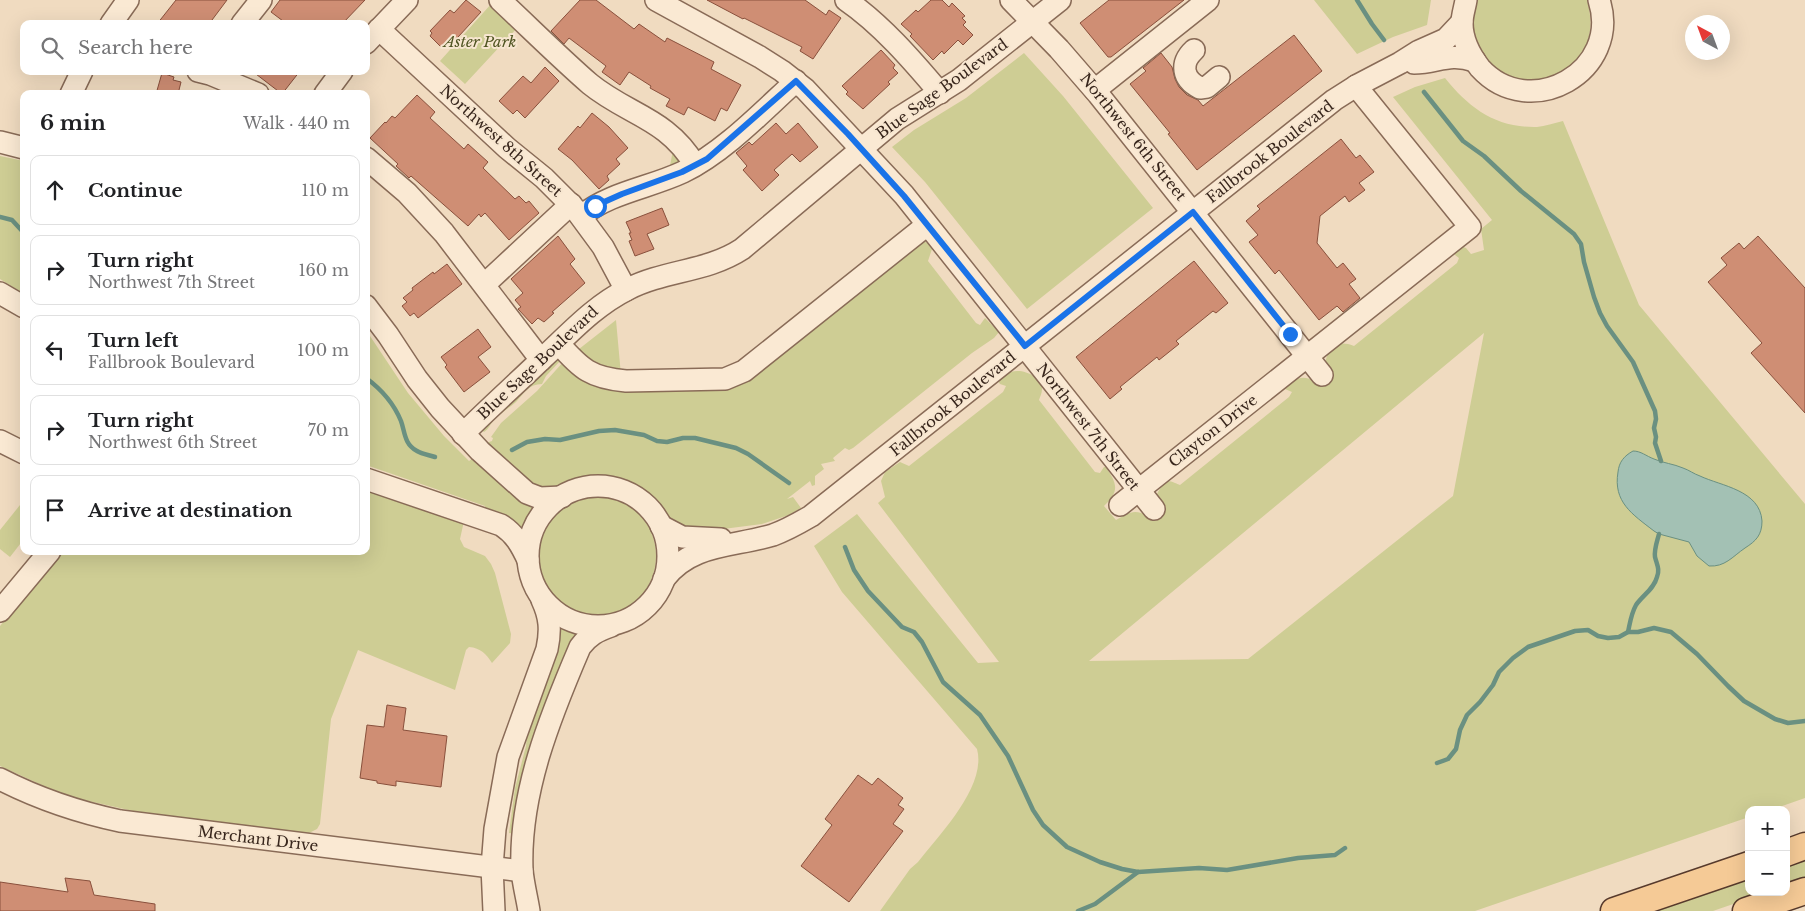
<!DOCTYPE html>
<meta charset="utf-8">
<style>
body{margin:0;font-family:"Libre Baskerville",serif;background:#f2f2f2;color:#202124}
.controls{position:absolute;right:15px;bottom:15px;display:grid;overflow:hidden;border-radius:10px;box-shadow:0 5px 20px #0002}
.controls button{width:45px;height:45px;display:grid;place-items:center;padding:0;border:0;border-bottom:1px solid #e0e0e0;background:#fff;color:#202124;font:25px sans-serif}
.compass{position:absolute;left:1685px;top:15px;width:45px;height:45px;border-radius:50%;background:#fff;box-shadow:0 5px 20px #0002;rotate:319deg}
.stop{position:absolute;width:15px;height:15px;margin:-11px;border:4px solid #1a73e8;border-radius:50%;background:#fff}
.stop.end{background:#1a73e8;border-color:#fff;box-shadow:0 1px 5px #0008}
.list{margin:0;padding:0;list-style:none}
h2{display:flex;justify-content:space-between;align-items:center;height:65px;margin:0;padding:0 20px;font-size:21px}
h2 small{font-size:16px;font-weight:400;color:#757577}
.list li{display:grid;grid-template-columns:32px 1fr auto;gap:15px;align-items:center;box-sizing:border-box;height:70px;margin:0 10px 10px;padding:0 10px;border:1px solid #e0e0e0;border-radius:10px}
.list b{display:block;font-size:19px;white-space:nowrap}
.list p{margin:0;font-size:16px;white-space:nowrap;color:#757577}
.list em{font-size:16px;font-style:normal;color:#757577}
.icon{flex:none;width:28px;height:28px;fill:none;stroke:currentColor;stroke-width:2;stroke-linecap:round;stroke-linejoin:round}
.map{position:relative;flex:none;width:1805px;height:911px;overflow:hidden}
.search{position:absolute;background:#fff;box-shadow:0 5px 20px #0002;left:20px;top:20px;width:350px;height:55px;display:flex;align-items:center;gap:12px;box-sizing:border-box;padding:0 18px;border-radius:10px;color:#757577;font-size:19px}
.panel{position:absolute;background:#fff;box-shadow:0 5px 20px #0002;left:20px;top:90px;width:350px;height:465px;border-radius:10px}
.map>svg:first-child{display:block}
.green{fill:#cecd94;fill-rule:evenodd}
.water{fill:#a3c1b4;stroke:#6a9081}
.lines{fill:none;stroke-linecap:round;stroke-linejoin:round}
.stream{stroke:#6a9081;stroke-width:4.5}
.building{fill:#cf8e74;stroke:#89503c}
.minor-casing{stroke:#896b57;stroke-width:24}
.major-casing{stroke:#573a2c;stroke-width:29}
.minor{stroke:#fae9d3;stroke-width:21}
.major{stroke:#f5ca96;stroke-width:26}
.route{stroke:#1a73e8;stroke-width:6}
.labels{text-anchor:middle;stroke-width:4;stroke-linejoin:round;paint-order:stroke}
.park-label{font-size:15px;font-style:italic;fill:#505522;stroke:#f7e6d0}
.street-label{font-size:15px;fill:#38261c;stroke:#f7e6d0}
</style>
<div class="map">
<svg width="1805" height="911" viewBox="0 0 1805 911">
<rect width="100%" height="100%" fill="#f0dbc0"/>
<g class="green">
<path d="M489 0H506L591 78 608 90 662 119 678 131 695 149 709 148 775 92 784 99 701 169 680 179 637 193 600 210 591 200 649 177 669 171 673 150 657 136 591 96 518 27 465 84 440 61 492 3Z"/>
<path d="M1314 0H1431L1427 25 1393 37 1357 54Z"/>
<path d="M1476 0H1587C1614 94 1475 111 1471 23 1471 16 1474 7 1476 0Z"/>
<path d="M1024 53 1063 96 1153 208 1027 309 925 182 892 147 914 130 966 98Z"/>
<path d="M1445 78C1469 108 1496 128 1537 127 1545 126 1554 123 1563 121L1639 305 1805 504V798L1771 810H1749V817L1475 911H880L910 869 918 862C940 834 987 786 977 749L842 592 814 546 857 514 978 663 999 662 878 503 885 497 881 481 885 472 900 462 909 466 1003 392 1006 386 1000 384 998 381C1002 378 1006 374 1011 372 1023 368 1042 377 1042 389 1042 393 1040 397 1039 400L1095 472 1100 473 1104 467H1106C1117 484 1120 491 1104 506L1116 520C1128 513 1134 508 1148 516 1151 508 1160 482 1168 481 1172 481 1177 484 1180 485L1289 397 1292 392 1285 389 1284 387C1295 378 1303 374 1316 382L1325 363 1328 352C1339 344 1340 341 1354 346L1457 263 1459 258 1455 255 1454 252 1461 246 1466 248 1471 254 1484 250 1481 229 1492 220 1393 97 1415 87ZM1484 333 1453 496 1248 659 1089 661Z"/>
<path d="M0 156 24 161V294L0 279Z"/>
<path d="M917 240C925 241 928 242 932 249L928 261 976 323 980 325 985 318 999 332 994 338 972 353 853 448 849 450 845 448 833 458 835 461 821 464 824 469 815 476V485L812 486 810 481 787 499 793 497 801 508 789 515 762 524 692 533 665 521 652 504 642 495 617 483 604 480H592L578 481 557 490H533L486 443 492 441 493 438 491 437 501 423 537 391 565 360 616 320 621 375 722 372 741 365Z"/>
<path d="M366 330 408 393 444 436 469 461 473 458 537 506 523 530 522 531 485 509V506L366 465Z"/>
<path d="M556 360H561L546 376 542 384C529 384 524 393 516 402 509 408 501 413 494 420 490 424 489 429 484 432L481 429Z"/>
<path d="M366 485 464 521 460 539 464 547 485 556 491 564 495 573 511 634 510 643 492 663C486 654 481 648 469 647L466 650 455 690 358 650 331 719 320 824 317 829 309 833 133 811 102 804 79 799 46 787 0 766V626L63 551H366Z"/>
<circle cx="595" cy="556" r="61"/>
<path d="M24 500V539L10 557 0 549V530Z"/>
<path d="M560 625 580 633 515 834 509 833 515 788 526 746 528 724Z"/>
<path d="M1805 856V880L1786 886V863Z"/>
<path d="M1749 875V892H1768L1713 911H1645Z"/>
</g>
<path class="water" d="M1633 451C1641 451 1646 456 1654 459 1663 463 1674 464 1683 468 1689 470 1694 474 1700 476 1721 486 1760 490 1762 521 1762 535 1756 541 1745 548 1732 557 1725 567 1709 566L1697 556 1689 542 1659 534 1654 531C1632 514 1613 502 1618 472 1619 462 1624 456 1633 451Z"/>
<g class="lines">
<g class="stream">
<path d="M1357 0 1372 24 1384 40"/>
<path d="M1424 92 1463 141 1484 156 1521 191 1574 234 1581 244 1584 262 1594 297 1600 313 1607 326 1633 362 1655 411 1656 419 1654 428 1656 437 1655 443 1661 461"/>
<path d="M0 217 12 220 24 233"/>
<path d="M366 378C381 389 394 404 401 421 405 432 404 444 417 451 422 454 429 455 435 457"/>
<path d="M512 450 527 442 545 439 560 440 599 431 615 430 644 435 657 441 667 442 683 438H695L736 448 748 454 789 483"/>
<path d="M845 547 854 570 868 591 902 627 914 632 922 642 943 682 980 715 1008 756 1033 810 1043 825 1067 847 1100 862 1122 869 1138 872 1199 868 1227 870 1298 858 1335 855 1345 848"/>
<path d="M1628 632C1630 623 1631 614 1636 605 1643 595 1654 589 1657 577 1660 569 1657 565 1655 557 1654 549 1657 542 1659 534"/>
<path d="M1437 763 1448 759 1456 749 1460 730 1467 715 1480 702 1493 685 1499 672 1513 658 1528 647 1575 631 1588 630 1598 636 1608 638 1619 637 1628 632H1638L1654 628 1671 632 1697 654 1728 686 1744 701 1775 719 1788 723 1805 721"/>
<path d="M1078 911 1095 904 1138 872"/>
</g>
</g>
<g class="building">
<path d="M176 0H227L209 24H157Z"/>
<path d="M280 0H365L342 24H287L271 12Z"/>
<path d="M466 0 481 12 448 48 446 46 443 49 430 36 432 33 430 31 450 10 454 13Z"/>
<path d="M580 0H596L634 29 639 24 665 42 667 38 714 62 711 69 741 85 727 111 721 108 715 121 688 107 684 115 666 106 670 99 650 88 651 86 629 72 620 85 602 72 606 66 569 38 564 44 551 31Z"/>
<path d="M707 0H805L826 15 829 10 841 18 813 59 800 51 802 47 744 18 743 19Z"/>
<path d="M931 0H942L949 7 952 3 965 16 962 18 966 22 963 25 973 35 963 45 958 40 944 54 942 51 933 60 910 36 912 34 901 24 916 10 918 12Z"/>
<path d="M1109 0H1184L1111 57H1108L1080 23Z"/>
<path d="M1294 35 1322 71 1197 170 1168 134 1170 133 1130 84 1146 71 1143 68 1161 53 1172 67 1175 79 1179 87 1187 95 1198 100 1203 106Z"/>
<path d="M881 50 895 65 893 68 898 73 888 82 890 84 863 109 846 94 848 92 842 86Z"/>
<path d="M545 67 559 81 525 118 517 110 513 114 499 101 523 76 531 83Z"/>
<path d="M252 71H300L282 94Z"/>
<path d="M162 73 174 77 173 80 181 82 178 94H156Z"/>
<path d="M417 95 435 112 430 118 464 149 468 144 488 162 483 168 515 199 519 196 526 203 529 201 539 213 509 240 485 213 481 217 479 214 468 226 411 176 409 178 396 166 398 164 370 138 385 122 386 123 392 116 395 118Z"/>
<path d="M592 113 609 127 628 148 616 159 620 164 607 176 609 180 599 189 572 160 558 149 578 126 580 128Z"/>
<path d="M776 123 786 134 798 123 818 147 800 162 792 154 774 170 779 175 762 191 743 170 747 166 736 153 749 142 752 145Z"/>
<path d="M1341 139 1356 158 1360 155 1374 172 1359 183 1365 190 1349 202 1345 196 1320 216 1317 243 1337 268 1343 263 1356 279 1349 284 1360 298 1343 312 1337 306 1319 320 1279 270 1275 274 1249 242 1258 235 1246 221 1260 209 1257 206Z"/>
<path d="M662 208 669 225 647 234 654 249 635 256 629 241 632 240 629 233H631L626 222Z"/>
<path d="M558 236 575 259 570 264 585 283 552 312 554 313 544 322 538 318 532 324 518 309 521 307 515 300 523 293 511 279Z"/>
<path d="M1758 236 1805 288V413L1751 353 1762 343 1708 282 1727 265 1721 258 1739 243 1744 249Z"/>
<path d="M1194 261 1228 303 1216 313 1213 311 1176 341 1179 344 1159 360 1157 357 1120 387 1122 389 1110 399 1076 357Z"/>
<path d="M447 264 462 284 418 318 414 313 410 316 402 306 407 302 403 298 413 290 412 288 433 272 434 274Z"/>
<path d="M478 329 491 347 478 357 490 372 464 392 445 367 447 365 441 357Z"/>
<path d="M387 705 406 708 403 730 447 736 441 787 396 781V786L377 783V781L360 778 367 725 384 727Z"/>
<path d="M858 775 872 785 878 778 903 798 898 805 904 809 893 824 903 831 849 902 801 866 832 825 825 819Z"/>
<path d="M65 878 90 881 94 895 155 904V911H0V882L68 892Z"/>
</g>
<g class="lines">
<g class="minor-casing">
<g id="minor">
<path d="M500 0C530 28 559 57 590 84 628 115 667 118 695 165"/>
<path d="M656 0 760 57 782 71 805 89 904 195 1154 509"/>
<path d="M846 0C881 24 912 60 940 93"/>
<path d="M1011 0 1059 49 1098 94 1322 375"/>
<path d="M1466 0C1465 7 1462 15 1462 23 1462 39 1470 55 1480 68 1530 123 1622 71 1599 0"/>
<path d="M111 24 128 0"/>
<path d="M242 24 261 0"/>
<path d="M379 29 507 148 544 178 575 209 603 247 626 290"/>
<path d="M366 43 407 0"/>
<path d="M1194 50C1180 63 1182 79 1200 88L1207 87 1219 77"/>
<path d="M1414 63C1438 63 1448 52 1475 61"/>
<path d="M198 71 210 74 258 94"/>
<path d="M1095 90 1208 0"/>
<path d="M71 94 82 71"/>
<path d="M325 94 342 71"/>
<path d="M0 142 24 148"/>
<path d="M366 158 407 193 444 233 541 360"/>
<path d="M581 216C611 192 649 188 683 172 724 152 762 112 796 81"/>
<path d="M485 284 571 204"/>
<path d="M0 293 24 307"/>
<path d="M366 306 388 335 417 379 440 408 480 451 527 493 540 498 562 497"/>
<path d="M559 344C581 369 591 378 626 381L725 379 744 371 927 225"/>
<path d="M463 434C489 408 516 384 543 358 570 333 594 306 628 289 665 270 707 272 742 249L897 119 959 80 1060 0"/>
<path d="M0 441 24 453"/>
<path d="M366 479 501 525C515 534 521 545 528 560"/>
<circle cx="598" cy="556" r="70"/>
<path d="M1120 505 1470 227 1356 86"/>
<path d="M661 526 682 537 721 539"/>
<path d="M664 579C691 543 734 547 773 535 787 530 799 523 811 516L1334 100 1356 86 1400 63 1419 51 1446 39 1462 22"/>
<path d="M0 611 50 551"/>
<path d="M0 779C39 799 78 812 120 821L522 871"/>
<path d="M494 911 492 867 495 829 508 757 547 649C551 630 550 617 542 600"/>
<path d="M529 911C527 898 523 883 522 870 519 793 550 717 580 647 589 635 597 631 611 626"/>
</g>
</g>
<g class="major-casing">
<g id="major">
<path d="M1786 853 1805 846"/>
<path d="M1614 911 1749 865"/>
<path d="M1746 911 1805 891"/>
</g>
</g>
<use href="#minor" class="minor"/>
<use href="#major" class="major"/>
</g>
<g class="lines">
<path class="route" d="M595 206 622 194 682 172 707 159 796 81 848 134 904 196 1025 346 1193 212 1290 334"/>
</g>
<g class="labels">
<g class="park-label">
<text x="480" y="47">Aster Park</text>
</g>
<g class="street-label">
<text transform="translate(942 89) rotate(-36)" y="5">Blue Sage Boulevard</text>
<text transform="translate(1133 137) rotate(51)" y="5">Northwest 6th Street</text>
<text transform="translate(501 141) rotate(42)" y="5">Northwest 8th Street</text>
<text transform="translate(1270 152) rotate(-38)" y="5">Fallbrook Boulevard</text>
<text transform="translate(538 363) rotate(-43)" y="5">Blue Sage Boulevard</text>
<text transform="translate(953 404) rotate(-39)" y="5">Fallbrook Boulevard</text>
<text transform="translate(1088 427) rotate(52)" y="5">Northwest 7th Street</text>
<text transform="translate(1213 431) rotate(-38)" y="5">Clayton Drive</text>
<text transform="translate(258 839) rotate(7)" y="5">Merchant Drive</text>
</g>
</g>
</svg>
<div class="controls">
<button>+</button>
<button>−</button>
</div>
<svg class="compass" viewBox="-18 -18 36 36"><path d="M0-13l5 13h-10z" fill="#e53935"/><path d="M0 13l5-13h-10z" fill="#757577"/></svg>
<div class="stop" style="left:595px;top:206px"></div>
<div class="stop end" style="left:1290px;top:334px"></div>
<div class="search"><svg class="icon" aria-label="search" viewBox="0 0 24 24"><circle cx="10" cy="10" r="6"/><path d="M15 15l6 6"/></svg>Search here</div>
<section class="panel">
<h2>6 min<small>Walk · 440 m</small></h2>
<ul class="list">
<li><svg class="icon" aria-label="ahead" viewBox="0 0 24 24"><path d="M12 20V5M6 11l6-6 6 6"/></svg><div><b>Continue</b></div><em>110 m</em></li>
<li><svg class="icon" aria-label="right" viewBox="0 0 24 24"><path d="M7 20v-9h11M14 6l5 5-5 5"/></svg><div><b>Turn right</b><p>Northwest 7th Street</p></div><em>160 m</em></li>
<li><svg class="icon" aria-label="left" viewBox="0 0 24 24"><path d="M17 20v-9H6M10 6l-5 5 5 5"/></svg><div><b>Turn left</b><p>Fallbrook Boulevard</p></div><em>100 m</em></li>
<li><svg class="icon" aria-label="right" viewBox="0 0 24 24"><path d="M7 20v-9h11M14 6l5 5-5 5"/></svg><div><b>Turn right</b><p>Northwest 6th Street</p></div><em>70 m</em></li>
<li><svg class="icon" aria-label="arrive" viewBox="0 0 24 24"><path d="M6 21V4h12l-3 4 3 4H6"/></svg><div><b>Arrive at destination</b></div></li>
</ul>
</section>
</div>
